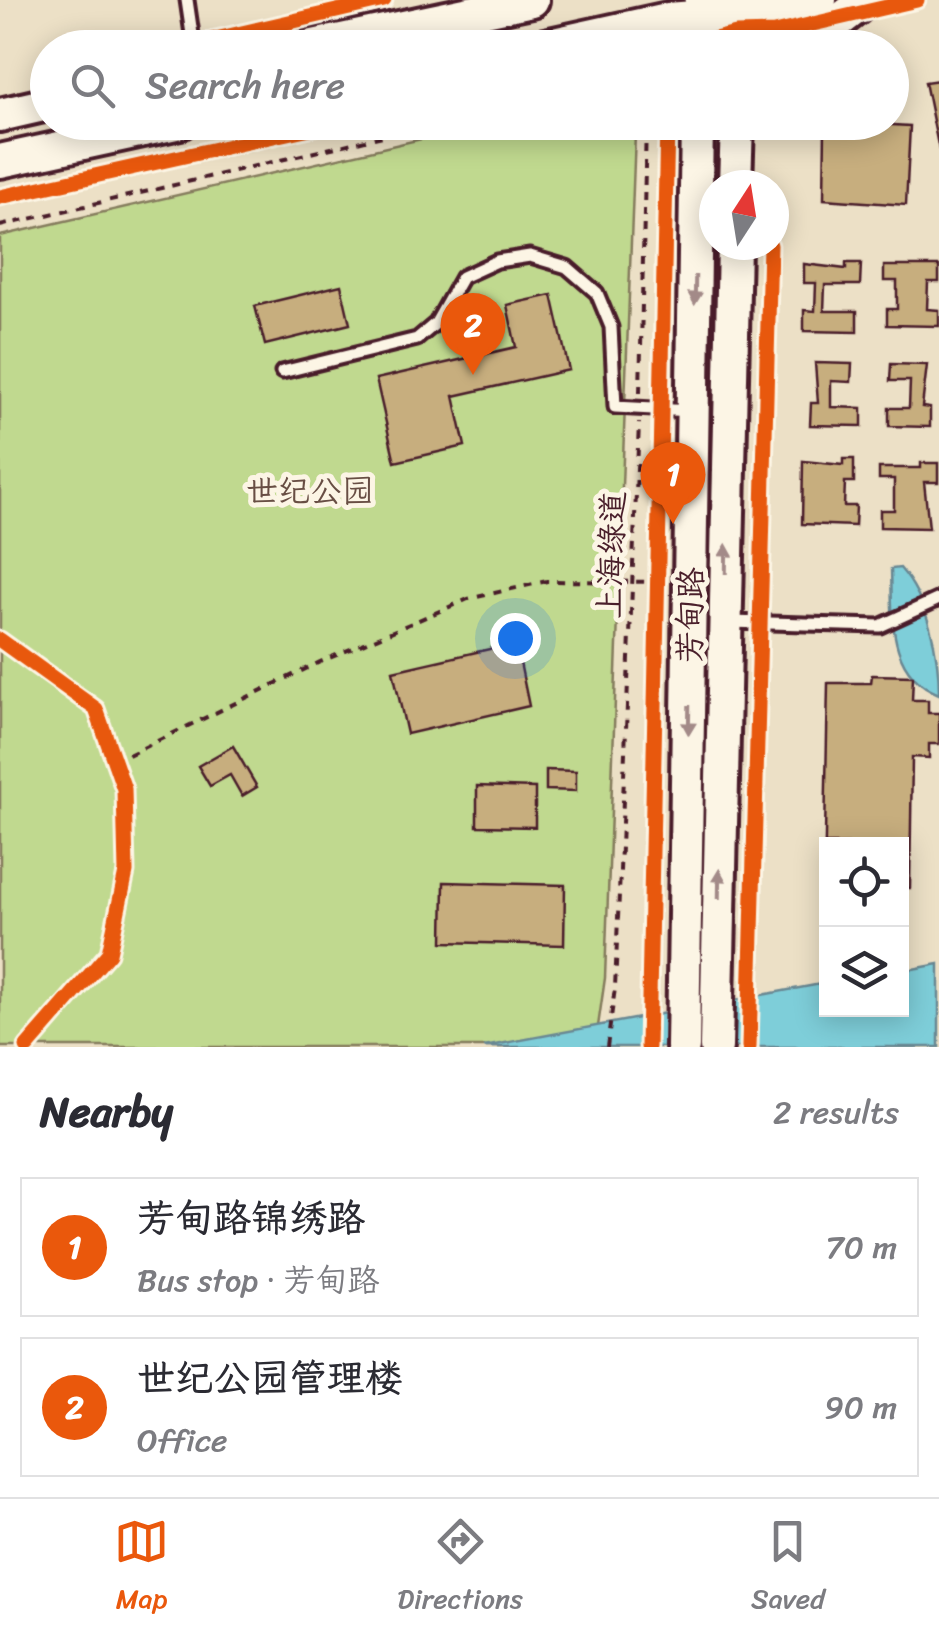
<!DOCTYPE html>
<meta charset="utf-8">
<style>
body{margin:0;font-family:Sriracha,"LXGW WenKai TC",sans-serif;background:#f2f2f3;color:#2b2b33}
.controls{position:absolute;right:30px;bottom:30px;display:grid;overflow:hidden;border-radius:0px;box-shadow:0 5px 25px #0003}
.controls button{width:90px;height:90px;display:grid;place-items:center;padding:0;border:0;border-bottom:2px solid #e1e1e2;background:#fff;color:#2b2b33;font:50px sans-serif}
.compass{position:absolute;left:699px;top:170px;width:90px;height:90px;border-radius:50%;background:#fff;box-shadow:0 5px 25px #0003;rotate:12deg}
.you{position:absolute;left:515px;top:638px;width:35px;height:35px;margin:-25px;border:8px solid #fff;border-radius:50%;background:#1a73e8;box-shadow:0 0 0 15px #1a73e833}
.badge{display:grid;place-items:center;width:65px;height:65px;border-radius:50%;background:#ea580c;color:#fff;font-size:32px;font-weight:700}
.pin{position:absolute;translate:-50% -82px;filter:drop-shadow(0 2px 5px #0008)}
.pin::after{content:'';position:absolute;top:52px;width:35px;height:30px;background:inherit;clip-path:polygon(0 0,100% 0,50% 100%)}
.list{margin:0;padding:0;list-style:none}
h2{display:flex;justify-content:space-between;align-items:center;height:130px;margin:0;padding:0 40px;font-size:42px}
h2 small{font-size:32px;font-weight:400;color:#7c7c81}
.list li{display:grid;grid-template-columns:65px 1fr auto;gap:30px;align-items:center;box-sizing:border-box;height:140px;margin:0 20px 20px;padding:0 20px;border:2px solid #e1e1e2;border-radius:0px}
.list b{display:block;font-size:38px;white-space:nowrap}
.list p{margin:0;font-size:32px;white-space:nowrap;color:#7c7c81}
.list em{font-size:32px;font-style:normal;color:#7c7c81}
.icon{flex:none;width:55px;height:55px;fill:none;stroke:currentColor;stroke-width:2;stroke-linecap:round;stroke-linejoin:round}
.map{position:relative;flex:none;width:939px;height:1047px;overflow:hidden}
.search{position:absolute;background:#fff;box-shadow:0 5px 25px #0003;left:30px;right:30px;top:30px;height:110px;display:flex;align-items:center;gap:25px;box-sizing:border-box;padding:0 35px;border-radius:55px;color:#7c7c81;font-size:38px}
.sheet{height:450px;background:#fff}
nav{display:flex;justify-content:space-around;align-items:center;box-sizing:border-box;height:140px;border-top:2px solid #e1e1e2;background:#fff;font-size:28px;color:#7c7c81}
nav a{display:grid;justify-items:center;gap:5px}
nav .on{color:#ea580c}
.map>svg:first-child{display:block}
.green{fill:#c0d98f;stroke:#857c5d;stroke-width:2.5}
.water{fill:#7eced9;stroke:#698893;stroke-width:2.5}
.building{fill:#c7ae7e;stroke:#4a1f2b;stroke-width:2.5}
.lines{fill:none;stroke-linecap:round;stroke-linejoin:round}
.service-casing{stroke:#4a1f2b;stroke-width:19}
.secondary-casing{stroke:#4a1f2b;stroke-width:40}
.path{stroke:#4a1f2b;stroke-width:4;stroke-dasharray:8 8;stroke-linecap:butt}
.service{stroke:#fcf5e5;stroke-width:11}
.secondary{stroke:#fcf5e5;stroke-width:32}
.cycleway-casing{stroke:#fcf5e5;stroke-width:21}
.cycleway{stroke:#e8590c;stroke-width:15}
.oneway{fill:#a38a88}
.labels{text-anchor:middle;stroke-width:10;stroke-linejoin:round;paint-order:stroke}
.park-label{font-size:32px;fill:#684e44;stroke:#fcf5e5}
.street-label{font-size:32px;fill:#4a1f2b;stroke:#fcf5e5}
</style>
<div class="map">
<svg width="939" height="1047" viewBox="0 0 939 1047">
<rect width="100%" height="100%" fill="#ece0c6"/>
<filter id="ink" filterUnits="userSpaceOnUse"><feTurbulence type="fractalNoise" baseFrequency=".01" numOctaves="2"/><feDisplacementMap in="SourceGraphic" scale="20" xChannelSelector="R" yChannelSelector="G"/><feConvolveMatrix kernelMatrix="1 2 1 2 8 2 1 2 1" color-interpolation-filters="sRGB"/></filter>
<g filter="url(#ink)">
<path class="green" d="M491 123H632L635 133 621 513 625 532 621 533 605 978 595 1047H0V236Z"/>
<g class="water">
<path d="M900 568C928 600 939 652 939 694 886 673 893 615 891 569Z"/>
<path d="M939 964V1047H484L826 983V1009H902V971Z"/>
</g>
<g class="building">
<path d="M939 80V150L925 82Z"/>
<path d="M874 124 910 126 906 205 824 199 825 128 874 130Z"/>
<path d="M846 263H861L860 285H825L824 311H857V332L804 331V310L815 311 816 283H804V264L846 269Z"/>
<path d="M884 266H939V282H928L927 309 939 310V326L887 325V309H897V281H884Z"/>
<path d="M341 285 350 324 265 345 255 306Z"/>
<path d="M552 295 569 370 454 396 465 446 395 462 376 379 516 347 507 305Z"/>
<path d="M815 363 852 364 851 382 831 381V407L862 408V426L810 425 811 403H818Z"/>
<path d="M891 364 927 365 922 407 930 408V427L889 426V408H909L910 381H890Z"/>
<path d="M843 459H854V482H845L844 506H856L855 526 802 524 803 461 843 465Z"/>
<path d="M921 463H938V482H924L929 528 880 527V510H894V479H879V468H921Z"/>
<path d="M516 643 529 706 407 734 393 671Z"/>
<path d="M872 675 913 676 912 700H928V713H939V744H929V758L912 757 910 888H902V844H826L824 887 828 683H871Z"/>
<path d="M233 746 257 787 242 796 230 775 210 786 198 766Z"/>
<path d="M546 770 576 771V791L546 790Z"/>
<path d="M477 786 535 788V827L477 826Z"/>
<path d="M444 882 565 885 564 945 443 942Z"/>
</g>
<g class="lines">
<g class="service-casing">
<g id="service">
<path d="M187 0 194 48"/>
<path d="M282 372 417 339 436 323 462 277 497 261 530 256 567 267 597 293 611 327 615 407 692 411"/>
<path d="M729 622 880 626 939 599"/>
</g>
</g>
<g class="secondary-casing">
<g id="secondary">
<path d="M304 48 532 0"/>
<path d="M536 48 668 19 775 11 820 0"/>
<path d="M698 48 701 0"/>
<path d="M737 48 738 0"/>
<path d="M804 48 866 0"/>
<path d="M0 115 48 104"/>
<path d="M0 161 180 122"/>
<path d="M735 185 737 122"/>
<path d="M683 1047 697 122"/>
<path d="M716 1047 734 245"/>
</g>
</g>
<g class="path">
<path d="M0 226 442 122"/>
<path d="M640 393 646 122"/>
<path d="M114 762 320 662 468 599 547 581 667 582"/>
<path d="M607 1047 615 988 639 423"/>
</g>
<use href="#service" class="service"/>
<use href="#secondary" class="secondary"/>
<g class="cycleway-casing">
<g id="cycleway">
<path d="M177 48 384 0"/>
<path d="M676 48 736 34 774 33 917 0"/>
<path d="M0 197 337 122"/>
<path d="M0 640 96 709 124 789 126 872 109 953 27 1047"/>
<path d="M648 1047 667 122"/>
<path d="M749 1047 770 245"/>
</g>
</g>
<use href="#cycleway" class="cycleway"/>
</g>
<defs><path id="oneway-solid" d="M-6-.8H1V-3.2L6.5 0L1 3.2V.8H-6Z" transform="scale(2.5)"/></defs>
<g class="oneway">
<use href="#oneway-solid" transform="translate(695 290) rotate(91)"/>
<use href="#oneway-solid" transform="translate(726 559) rotate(-89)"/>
<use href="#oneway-solid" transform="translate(689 720) rotate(91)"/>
<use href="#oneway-solid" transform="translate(719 884) rotate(-89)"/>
</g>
</g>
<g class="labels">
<g class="park-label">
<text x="310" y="502">世纪公园</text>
</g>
<g class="street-label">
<text transform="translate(611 555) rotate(-88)" y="11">上海绿道</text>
<text transform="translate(690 615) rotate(-89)" y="11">芳甸路</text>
</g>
</g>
</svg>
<div class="controls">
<button><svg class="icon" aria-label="locate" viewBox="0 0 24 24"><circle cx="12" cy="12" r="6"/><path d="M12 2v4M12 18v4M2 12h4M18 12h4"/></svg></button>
<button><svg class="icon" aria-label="layers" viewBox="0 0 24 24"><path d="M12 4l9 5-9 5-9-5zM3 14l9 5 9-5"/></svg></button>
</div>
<svg class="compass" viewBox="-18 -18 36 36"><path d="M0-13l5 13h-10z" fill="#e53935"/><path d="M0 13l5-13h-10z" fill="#7c7c81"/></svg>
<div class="you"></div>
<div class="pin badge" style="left:673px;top:524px">1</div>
<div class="pin badge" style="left:473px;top:375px">2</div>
<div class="search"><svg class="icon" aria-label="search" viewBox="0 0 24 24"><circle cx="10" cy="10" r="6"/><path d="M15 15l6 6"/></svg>Search here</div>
</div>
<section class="sheet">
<h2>Nearby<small>2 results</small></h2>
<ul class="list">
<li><span class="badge">1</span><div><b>芳甸路锦绣路</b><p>Bus stop · 芳甸路</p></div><em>70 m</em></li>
<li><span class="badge">2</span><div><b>世纪公园管理楼</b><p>Office</p></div><em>90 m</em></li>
</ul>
</section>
<nav>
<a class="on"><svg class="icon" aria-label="map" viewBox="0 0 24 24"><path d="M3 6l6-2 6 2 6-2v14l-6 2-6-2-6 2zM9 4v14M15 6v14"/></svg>Map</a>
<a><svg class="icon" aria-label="directions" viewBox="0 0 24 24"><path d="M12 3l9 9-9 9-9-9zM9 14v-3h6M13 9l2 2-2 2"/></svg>Directions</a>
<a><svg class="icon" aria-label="saved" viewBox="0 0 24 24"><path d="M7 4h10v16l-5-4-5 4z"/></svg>Saved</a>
</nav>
